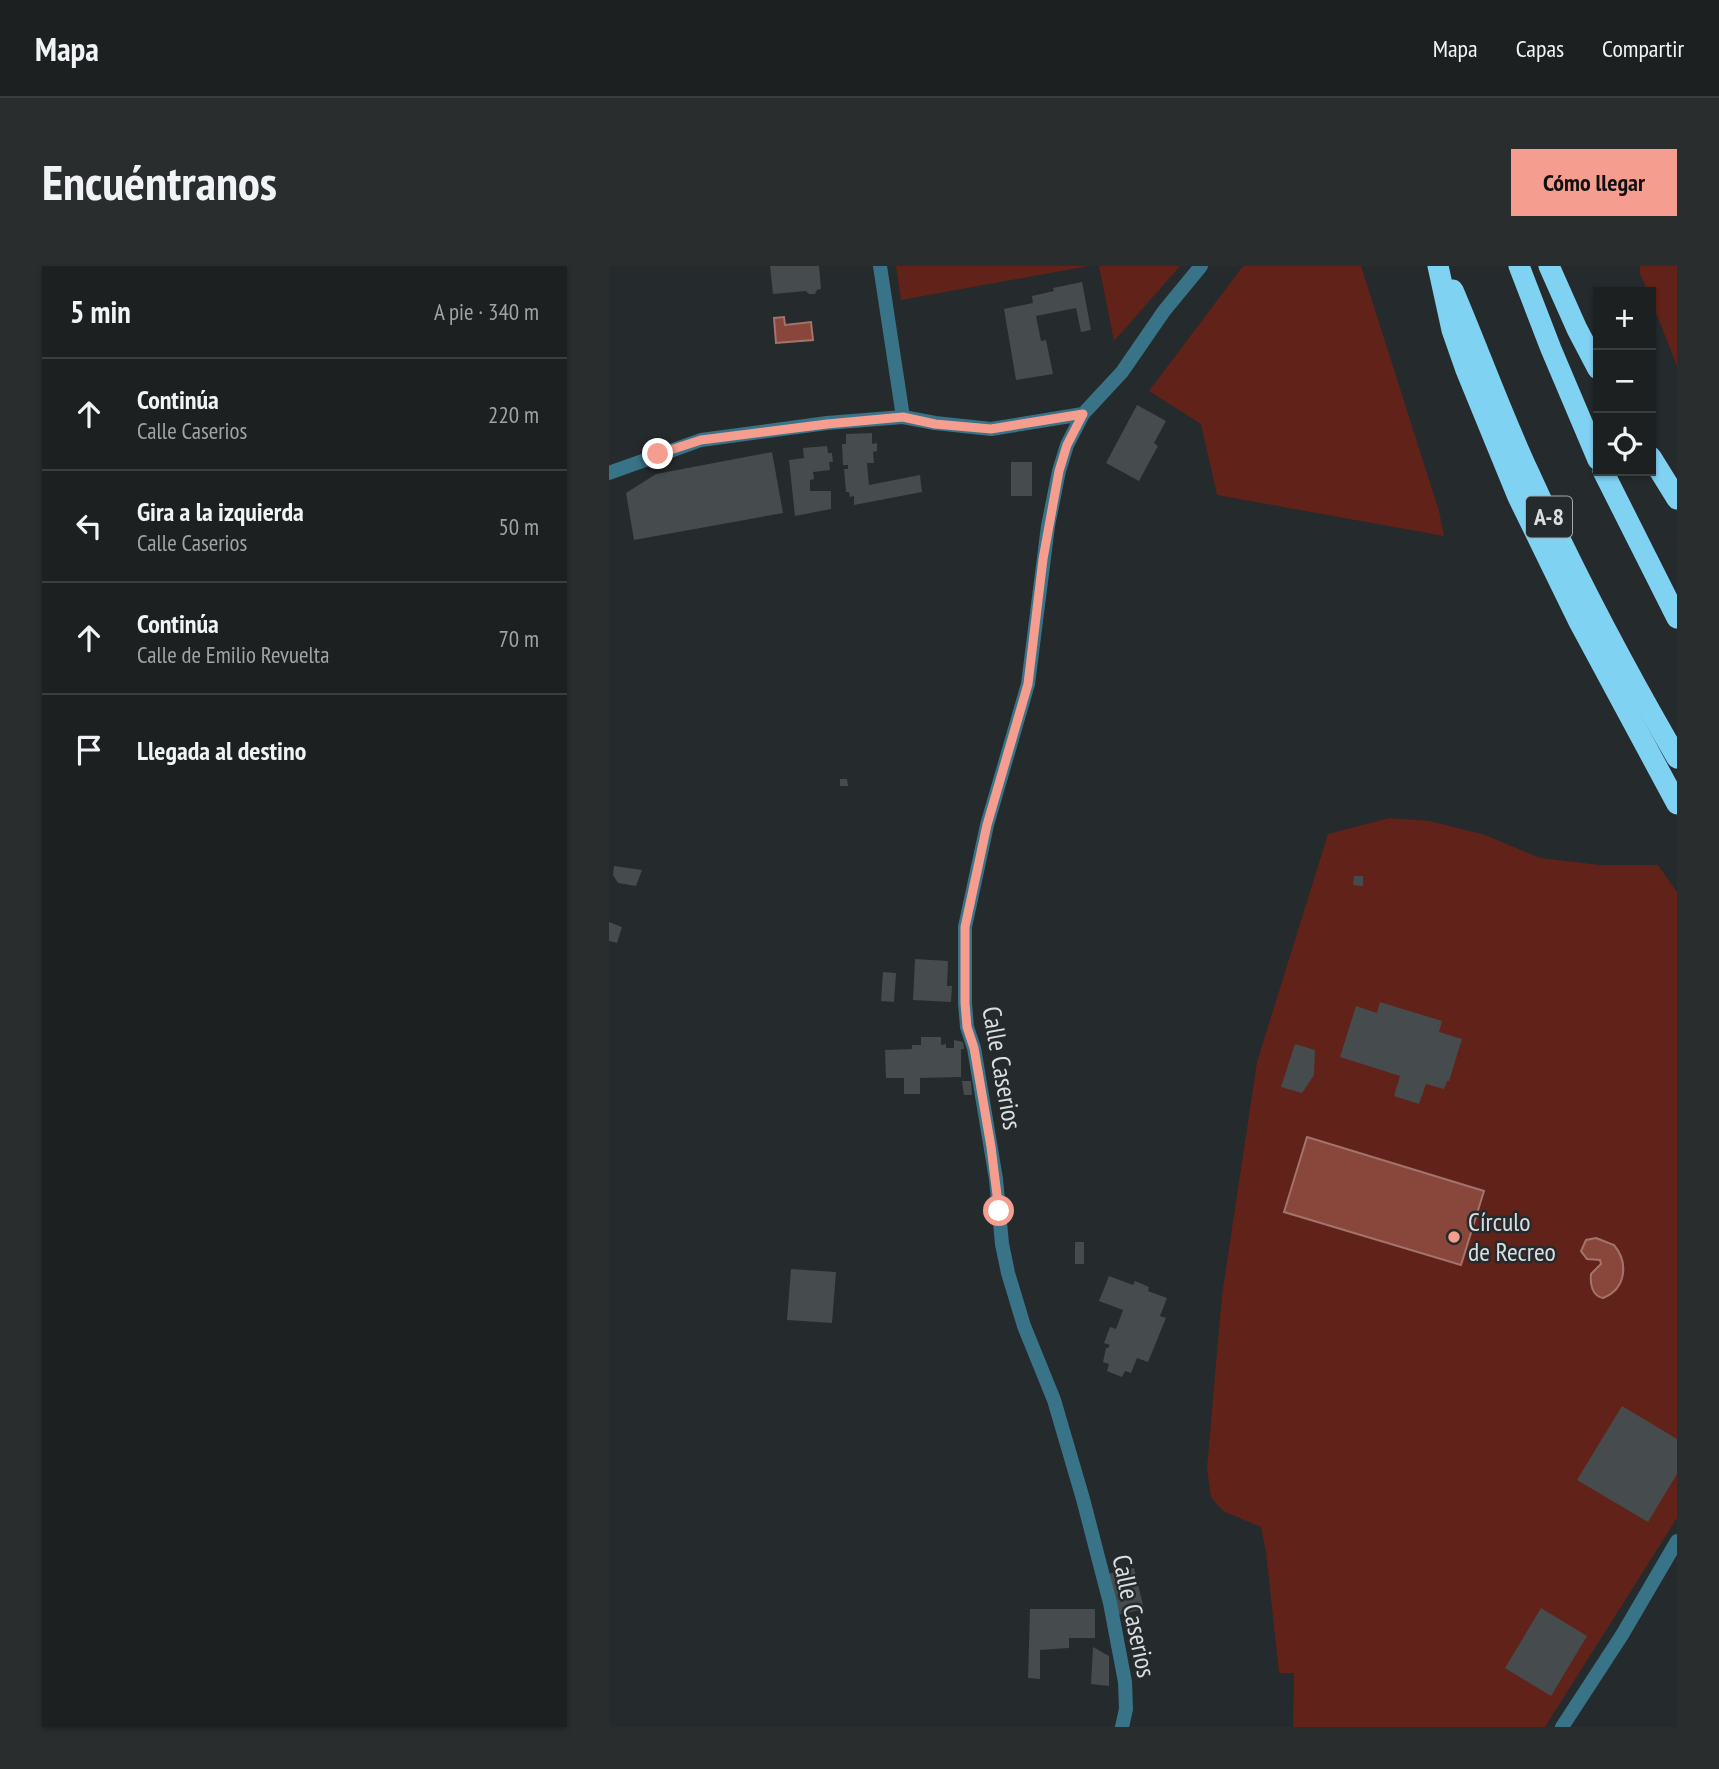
<!DOCTYPE html>
<html lang="es">
<meta charset="utf-8">
<style>
body{margin:0;font-family:"PT Sans Narrow",sans-serif;background:#292d2e;color:#f1f3f6}
.controls{position:absolute;right:21px;top:21px;display:grid;overflow:hidden;border-radius:0px;box-shadow:0 2px 5px #0004}
.controls button{width:63px;height:63px;display:grid;place-items:center;padding:0;border:0;border-bottom:2px solid #3a3e3f;background:#1c2021;color:#f1f3f6;font:35px sans-serif}
.stop{position:absolute;width:21px;height:21px;margin:-16px;border:5px solid #f59d8e;border-radius:50%;background:#fff}
.stop.end{background:#f59d8e;border-color:#fff;box-shadow:0 2px 7px #0008}
.list{margin:0;padding:0;list-style:none}
h2{display:flex;justify-content:space-between;align-items:center;height:91px;margin:0;padding:0 28px;font-size:30px}
h2 small{font-size:23px;font-weight:400;color:#a0a3a5}
.list li{display:grid;grid-template-columns:46px 1fr auto;gap:21px;align-items:center;box-sizing:border-box;height:112px;padding:0 28px;border-top:2px solid #3a3e3f}
.list b{display:block;font-size:26px;white-space:nowrap}
.list p{margin:0;font-size:23px;white-space:nowrap;color:#a0a3a5}
.list em{font-size:23px;font-style:normal;color:#a0a3a5}
.icon{flex:none;width:38px;height:38px;fill:none;stroke:currentColor;stroke-width:2;stroke-linecap:round;stroke-linejoin:round}
.map{position:relative;flex:none;width:1068px;height:1461px;overflow:hidden;border-radius:0px}
header{display:flex;align-items:center;gap:42px;box-sizing:border-box;height:98px;padding:0 35px;background:#1c2021;border-bottom:2px solid #3a3e3f}
header strong{font-size:33px}
nav{display:flex;gap:38px;margin-inline-start:auto;font-size:24px}
.intro{display:flex;align-items:center;justify-content:space-between;box-sizing:border-box;height:168px;padding:0 42px}
h1{margin:0;font-size:49px}
.button{padding:18px 32px;border-radius:0px;background:#f59d8e;color:#111;font-size:24px;font-weight:700}
main{display:flex;gap:42px;padding:0 42px}
aside{flex:1;background:#1c2021;border-radius:0px;box-shadow:0 2px 5px #0004}
.map>svg:first-child{display:block}
.green{fill:#61221a}
.water{fill:#89463b;stroke:#a2746c;stroke-width:2}
.building{fill:#464b4d}
.lines{fill:none;stroke-linecap:round;stroke-linejoin:round}
.minor{stroke:#397388;stroke-width:14}
.motorway{stroke:#80d2f3;stroke-width:21}
.route{stroke:#f59d8e;stroke-width:9}
.poi-dot{fill:#f59d8e;stroke:#252a2c;stroke-width:2.5}
.labels{text-anchor:middle;stroke-width:5;stroke-linejoin:round;paint-order:stroke}
.shield{fill:#252a2c;stroke:#a4a8aa;stroke-width:2}
.shield-label{font-size:24px;font-weight:bold;fill:#dbdee0}
.street-label{font-size:26px;fill:#dbdee0;stroke:#252a2c}
.poi-label{font-size:26px;fill:#dbdee0;stroke:#252a2c;text-anchor:start}
</style>
<header>
<strong>Mapa</strong>
<nav><a>Mapa</a><a>Capas</a><a>Compartir</a></nav>
</header>
<div class="intro"><h1>Encuéntranos</h1><a class="button">Cómo llegar</a></div>
<main>
<aside>
<h2>5 min<small>A pie · 340 m</small></h2>
<ul class="list">
<li><svg class="icon" aria-label="ahead" viewBox="0 0 24 24"><path d="M12 20V5M6 11l6-6 6 6"/></svg><div><b>Continúa</b><p>Calle Caserios</p></div><em>220 m</em></li>
<li><svg class="icon" aria-label="left" viewBox="0 0 24 24"><path d="M17 20v-9H6M10 6l-5 5 5 5"/></svg><div><b>Gira a la izquierda</b><p>Calle Caserios</p></div><em>50 m</em></li>
<li><svg class="icon" aria-label="ahead" viewBox="0 0 24 24"><path d="M12 20V5M6 11l6-6 6 6"/></svg><div><b>Continúa</b><p>Calle de Emilio Revuelta</p></div><em>70 m</em></li>
<li><svg class="icon" aria-label="arrive" viewBox="0 0 24 24"><path d="M6 21V4h12l-3 4 3 4H6"/></svg><div><b>Llegada al destino</b></div></li>
</ul>
</aside>
<div class="map">
<svg width="1068" height="1461" viewBox="0 0 1068 1461">
<rect width="100%" height="100%" fill="#252a2c"/>
<g class="green">
<path d="M287 0H480L292 34Z"/>
<path d="M490 0H571L505 75Z"/>
<path d="M634 0H752L830 245 835 270 608 229 592 158 540 125Z"/>
<path d="M1031 0H1068V100L1042 34V26H1039L1031 8Z"/>
<path d="M780 552 821 555 876 569 931 592 991 599H1049L1068 626V1252L936 1461H684L685 1407H670L657 1286 652 1261 614 1245 602 1231 598 1202 613 1029 648 796 719 568Z"/>
</g>
<g class="water">
<path d="M175 51 176 59 202 56 204 74 167 77 165 52Z"/>
<path d="M698 871 875 925 852 999 675 946Z"/>
<path d="M987 972 1005 979C1020 997 1017 1023 994 1032 983 1030 981 1018 982 1008L992 998 991 994 978 993 972 985 977 974Z"/>
</g>
<g class="building">
<path d="M161 0H210L212 23 208 24 206 28H200L197 25 164 28Z"/>
<path d="M473 16 482 64 472 66 467 42 427 50 432 75 437 74 444 108 407 114 395 43 424 37 423 30 445 25 444 22Z"/>
<path d="M528 139 557 155 545 177 549 180 530 215 497 197Z"/>
<path d="M263 167V178L268 177V185L264 186 265 197H258L260 219 311 209 313 226 245 239V230L241 231 240 226H237L235 203H239V199H234L233 178H237V168Z"/>
<path d="M218 180 219 187H223L224 196H220L221 204 204 206 205 213 201 214V225H222V243L186 250 180 194 195 192 194 182Z"/>
<path d="M163 186 174 247 25 274 17 227 47 208Z"/>
<rect x="402" y="196" width="21" height="34"/>
<path d="M231 513H238L239 520H231Z"/>
<path d="M5 600 33 604 27 620 9 617 4 609Z"/>
<path d="M745 610H754V620L744 619Z"/>
<path d="M0 656 13 661 8 677 0 675Z"/>
<path d="M306 693 339 695 338 720H343L342 736 304 734Z"/>
<path d="M274 706 287 707 285 736 272 735Z"/>
<path d="M771 736 833 755 830 766 853 773 840 815H838L835 823 817 818 810 838 785 830 791 810 731 791 747 740 768 747Z"/>
<path d="M312 771H332V779L337 778V782H345V774L354 776 355 783H352V811L311 812V828H295V812H277L276 784 303 783V779H312Z"/>
<path d="M686 778 706 784 705 809 693 827 672 821Z"/>
<path d="M353 815H362L363 829H355Z"/>
<rect x="466" y="976" width="9" height="22"/>
<path d="M182 1003 227 1006 223 1057 178 1054Z"/>
<path d="M500 1010 524 1019 526 1015 540 1021 539 1025 558 1032 551 1050 557 1052 539 1096 528 1092 522 1107 516 1105 513 1111 498 1105 500 1098 494 1096 497 1082H499L501 1079 495 1077 501 1061 507 1063 514 1044 490 1035Z"/>
<path d="M1013 1140 1068 1173V1208L1039 1256 968 1214Z"/>
<path d="M525 1302 535 1343 508 1349 498 1308Z"/>
<path d="M932 1342 978 1370 942 1430 896 1402Z"/>
<path d="M421 1343H486V1372H460V1382L431 1384V1413L419 1412Z"/>
<path d="M484 1381 500 1390V1420L482 1418Z"/>
</g>
<g class="lines">
<g class="minor">
<path d="M294 151 326 157 382 163 474 148"/>
<path d="M0 207 92 174 218 157 294 151 271 0"/>
<path d="M513 1461 517 1443 516 1416 501 1337 474 1233 445 1134 415 1060 399 1007 393 978 387 913 365 782 358 761 356 737V661L378 559 419 418 439 260 450 205 458 179 474 148 513 106 555 45 592 0"/>
<path d="M953 1461 1013 1369 1068 1275"/>
</g>
<g class="motorway">
<path d="M829 0 843 64 857 104 909 231 969 354 1068 538"/>
<path d="M910 0 942 83 989 194"/>
<path d="M940 0 968 63 989 103"/>
<path d="M844 24C870 85 892 147 920 207 964 304 1014 399 1068 492"/>
<path d="M1042 191 1068 233"/>
<path d="M994 205 1068 352"/>
</g>
</g>
<g class="lines">
<path class="route" d="M49 188 92 174 218 158 294 151 326 158 382 163 474 148 458 179 450 205 434 293 419 418 378 559 356 661V737L358 761 365 782 382 881 390 945"/>
</g>
<circle class="poi-dot" cx="845" cy="971" r="7"/>
<g class="labels">
<rect class="shield" x="917" y="230.5" width="46" height="41" rx="5"/>
<g class="shield-label">
<text x="940" y="259">A-8</text>
</g>
<g class="street-label">
<text transform="translate(393 802) rotate(80)" y="9">Calle Caserios</text>
<text transform="translate(525 1350) rotate(78)" y="9">Calle Caserios</text>
</g>
<g class="poi-label">
<text x="859" y="965">Círculo<tspan x="859" dy="30">de Recreo</tspan></text>
</g>
</g>
</svg>
<div class="controls">
<button>+</button>
<button>−</button>
<button><svg class="icon" aria-label="locate" viewBox="0 0 24 24"><circle cx="12" cy="12" r="6"/><path d="M12 2v4M12 18v4M2 12h4M18 12h4"/></svg></button>
</div>
<div class="stop" style="left:390px;top:945px"></div>
<div class="stop end" style="left:49px;top:188px"></div>
</div>
</main>
